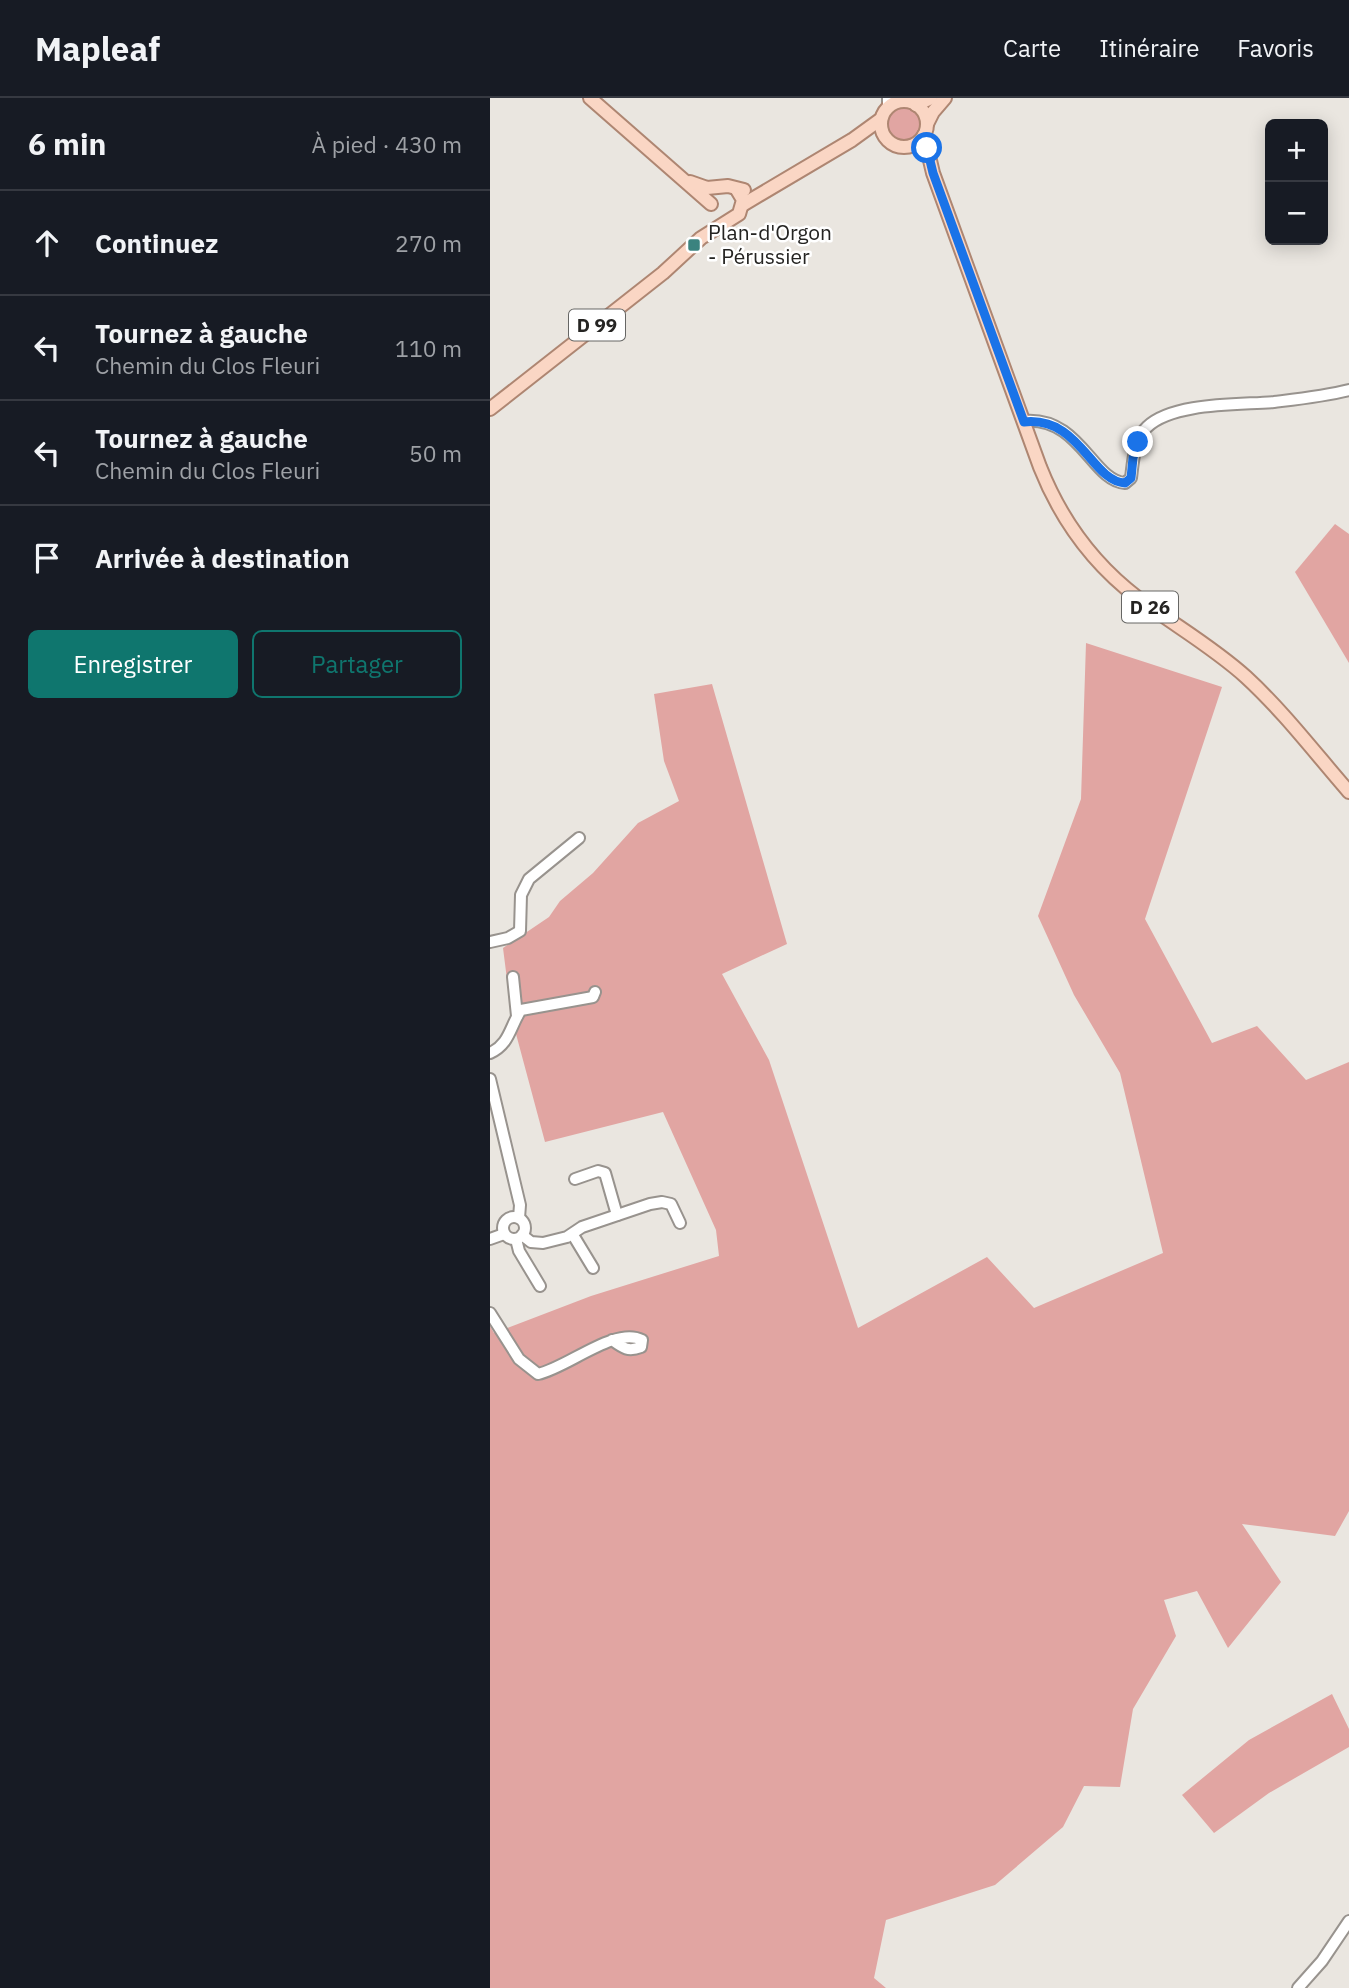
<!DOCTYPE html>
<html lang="fr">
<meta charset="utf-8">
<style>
body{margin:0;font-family:"IBM Plex Sans",sans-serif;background:#20242c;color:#f1f3f6}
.controls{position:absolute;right:21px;top:21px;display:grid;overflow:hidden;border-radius:10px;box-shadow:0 4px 18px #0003}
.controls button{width:63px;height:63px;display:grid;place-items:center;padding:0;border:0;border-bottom:2px solid #363941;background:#171b24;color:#f1f3f6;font:35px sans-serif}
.stop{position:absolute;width:21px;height:21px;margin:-16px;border:5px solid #1a73e8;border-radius:50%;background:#fff}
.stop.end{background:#1a73e8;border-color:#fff;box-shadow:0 2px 7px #0008}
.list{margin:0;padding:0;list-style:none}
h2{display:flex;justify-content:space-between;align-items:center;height:91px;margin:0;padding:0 28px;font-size:30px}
h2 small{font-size:23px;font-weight:400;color:#9ea1a6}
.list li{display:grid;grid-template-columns:46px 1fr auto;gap:21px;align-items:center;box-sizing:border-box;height:105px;padding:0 28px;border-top:2px solid #363941}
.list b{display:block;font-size:26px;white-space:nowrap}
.list p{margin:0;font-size:23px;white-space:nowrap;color:#9ea1a6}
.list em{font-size:23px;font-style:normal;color:#9ea1a6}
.actions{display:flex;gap:14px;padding:21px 28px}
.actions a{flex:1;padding:16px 0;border:2px solid #0f766e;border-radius:10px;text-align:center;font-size:24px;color:#0f766e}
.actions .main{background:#0f766e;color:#fff}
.icon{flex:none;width:38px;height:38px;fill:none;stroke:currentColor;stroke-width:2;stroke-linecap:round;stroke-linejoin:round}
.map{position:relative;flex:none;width:859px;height:1890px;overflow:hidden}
header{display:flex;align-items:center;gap:42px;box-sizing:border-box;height:98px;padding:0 35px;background:#171b24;border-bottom:2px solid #363941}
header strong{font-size:33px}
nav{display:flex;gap:38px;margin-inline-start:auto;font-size:24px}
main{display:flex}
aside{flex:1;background:#171b24}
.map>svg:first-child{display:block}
.green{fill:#e1a5a2}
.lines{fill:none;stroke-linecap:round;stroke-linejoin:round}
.minor-casing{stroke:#98938e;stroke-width:14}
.major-casing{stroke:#ae8672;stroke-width:16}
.minor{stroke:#fff;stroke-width:10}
.major{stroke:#fad6c4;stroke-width:12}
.route{stroke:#1a73e8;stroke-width:9}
.poi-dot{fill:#3b837f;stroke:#fff;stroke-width:2.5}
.labels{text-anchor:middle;stroke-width:5;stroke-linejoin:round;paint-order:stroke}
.shield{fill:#fff;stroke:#666664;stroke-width:2}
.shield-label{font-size:19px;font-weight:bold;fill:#252422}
.poi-label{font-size:21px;fill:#252422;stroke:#fff;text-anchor:start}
</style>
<header>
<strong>Mapleaf</strong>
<nav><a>Carte</a><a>Itinéraire</a><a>Favoris</a></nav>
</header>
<main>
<aside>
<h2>6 min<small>À pied · 430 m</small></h2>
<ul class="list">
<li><svg class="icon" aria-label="ahead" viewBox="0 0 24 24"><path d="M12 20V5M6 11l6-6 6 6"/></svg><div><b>Continuez</b></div><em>270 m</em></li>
<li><svg class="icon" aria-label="left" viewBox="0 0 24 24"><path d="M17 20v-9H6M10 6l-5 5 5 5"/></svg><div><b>Tournez à gauche</b><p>Chemin du Clos Fleuri</p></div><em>110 m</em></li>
<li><svg class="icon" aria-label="left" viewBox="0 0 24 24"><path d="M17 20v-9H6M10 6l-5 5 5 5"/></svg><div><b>Tournez à gauche</b><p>Chemin du Clos Fleuri</p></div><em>50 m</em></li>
<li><svg class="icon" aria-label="arrive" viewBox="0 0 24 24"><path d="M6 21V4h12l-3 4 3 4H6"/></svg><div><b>Arrivée à destination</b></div></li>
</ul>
<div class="actions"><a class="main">Enregistrer</a><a>Partager</a></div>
</aside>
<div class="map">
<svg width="859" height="1890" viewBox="0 0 859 1890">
<rect width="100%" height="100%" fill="#eae6e0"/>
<g class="green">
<circle cx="414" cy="26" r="16"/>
<path d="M845 426 859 436V565L805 474Z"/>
<path d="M596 545 732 589 655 821 722 945 767 928 816 982 859 964V1413L845 1438 752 1426 791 1484 738 1550 707 1493 674 1502 686 1538 643 1611 630 1689 594 1688 573 1729 505 1787 396 1822 384 1880 396 1890H0V1228L4 1235 101 1198 229 1158 226 1132 173 1014 55 1044 22 921 13 850 59 819 70 803 103 775 148 725 189 703 174 663 164 596 222 586 297 846 232 876 279 962 368 1230 497 1159 544 1210 673 1155 630 975 584 897 548 818 591 701Z"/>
<path d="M842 1596 859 1631V1649L779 1695 724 1735 692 1697 759 1642Z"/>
</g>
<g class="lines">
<g class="minor-casing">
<g id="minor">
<path d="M411 0 414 3"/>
<path d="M398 10V0"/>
<path d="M534 323C590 318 602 383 635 385L641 380C643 364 644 341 657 329 683 304 750 307 784 304 808 301 835 298 859 292"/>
<path d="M0 844 18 840 30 833 31 797 39 781 89 740"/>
<path d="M23 879 27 918"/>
<path d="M0 955C20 946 20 928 31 912L103 899 105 894"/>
<path d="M0 981 30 1107 29 1120"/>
<path d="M85 1081 108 1073 115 1075 127 1117"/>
<circle cx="24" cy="1130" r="11"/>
<path d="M32 1137 41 1144 53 1145 77 1139 92 1129 160 1106 172 1104 181 1106 190 1125"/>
<path d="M83 1137 103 1170"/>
<path d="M0 1141 14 1136"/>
<path d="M26 1141 29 1153 50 1188"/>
<path d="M0 1215 29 1261 48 1276C77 1270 125 1228 152 1242L151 1249C138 1254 133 1250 122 1242"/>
<path d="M808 1890 832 1863 859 1823"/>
</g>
</g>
<g class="major-casing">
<g id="major">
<path d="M100 0 221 106"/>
<circle cx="414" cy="26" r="23"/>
<path d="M426 7 441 0"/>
<path d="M437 26 443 14 455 0"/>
<path d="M434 37 443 75 550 369C571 422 602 465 648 500 684 527 723 549 756 579 794 614 825 655 859 694"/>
<path d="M200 84 217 90 238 88 254 92"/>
<path d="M254 106 362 42 391 21"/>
<path d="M0 311 173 175 211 140 249 116 253 102 247 92"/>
</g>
</g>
<use href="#minor" class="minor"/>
<use href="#major" class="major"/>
</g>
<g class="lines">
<path class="route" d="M437 50 443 75 534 324C590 318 601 383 635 385L641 380 643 360 648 344"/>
</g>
<rect class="poi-dot" x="197" y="140" width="14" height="14" rx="3.5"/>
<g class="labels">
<g class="shield">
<rect x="79" y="211.5" width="56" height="31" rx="5"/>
<rect x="632" y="493.5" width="56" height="31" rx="5"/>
</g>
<g class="shield-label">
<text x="107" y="234">D 99</text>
<text x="660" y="516">D 26</text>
</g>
<g class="poi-label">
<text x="218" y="142">Plan-d'Orgon<tspan x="218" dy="24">- Pérussier</tspan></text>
</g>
</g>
</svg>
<div class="controls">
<button>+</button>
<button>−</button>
</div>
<div class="stop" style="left:437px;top:50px"></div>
<div class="stop end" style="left:648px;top:344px"></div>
</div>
</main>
